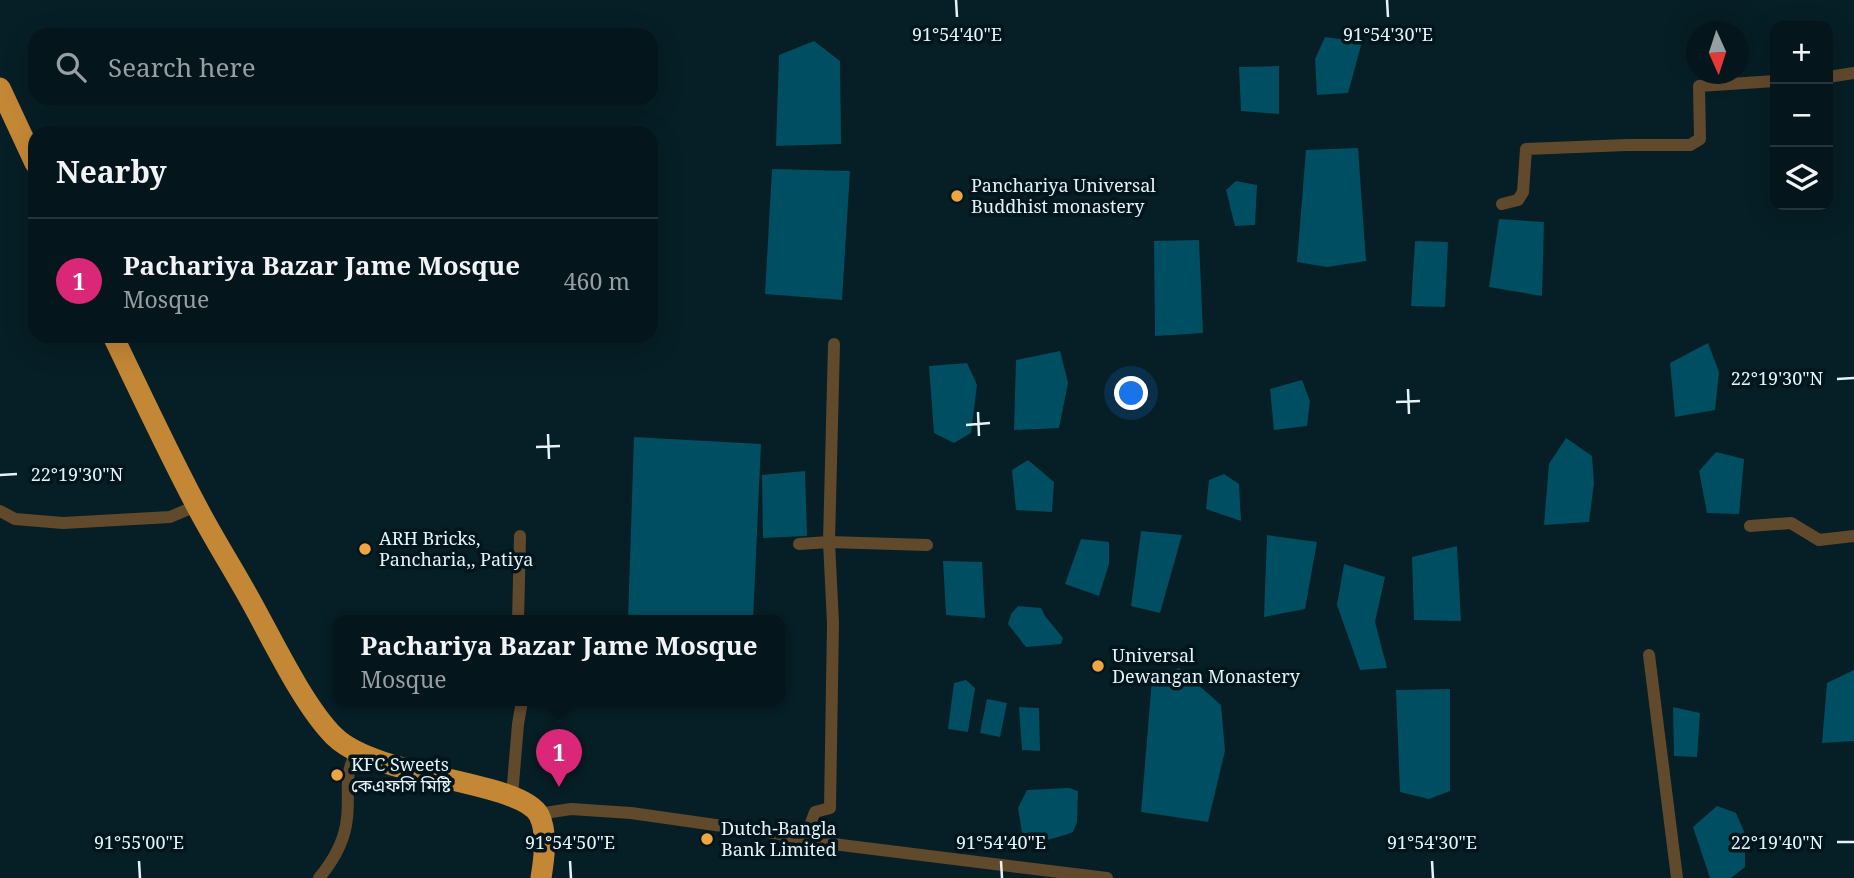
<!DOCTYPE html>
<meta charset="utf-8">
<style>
body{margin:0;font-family:"Noto Serif","Noto Sans Bengali",serif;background:#0d1f25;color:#f1f3f6}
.controls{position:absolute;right:21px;top:21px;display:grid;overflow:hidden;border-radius:14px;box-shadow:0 7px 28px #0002}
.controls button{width:63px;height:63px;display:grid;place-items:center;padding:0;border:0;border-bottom:2px solid #25353b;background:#04161c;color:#f1f3f6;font:35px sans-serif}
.compass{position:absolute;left:1686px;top:21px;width:63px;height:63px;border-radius:50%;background:#04161c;box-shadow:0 7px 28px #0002;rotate:177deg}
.you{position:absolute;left:1132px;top:394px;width:24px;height:24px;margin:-18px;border:5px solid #fff;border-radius:50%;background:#1a73e8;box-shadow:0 0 0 10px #1a73e833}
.badge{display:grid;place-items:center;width:46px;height:46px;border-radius:50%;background:#db2777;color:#fff;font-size:23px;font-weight:700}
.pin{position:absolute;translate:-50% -58px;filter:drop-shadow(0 2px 4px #0008)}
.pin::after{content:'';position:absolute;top:37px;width:24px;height:21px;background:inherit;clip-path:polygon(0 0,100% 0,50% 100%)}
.popup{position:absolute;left:333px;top:615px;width:452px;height:91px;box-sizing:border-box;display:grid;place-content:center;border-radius:14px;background:#04161c;filter:drop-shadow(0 2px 5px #0005);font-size:23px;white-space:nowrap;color:#979fa3}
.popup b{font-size:26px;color:#f1f3f6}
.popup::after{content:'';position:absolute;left:50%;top:100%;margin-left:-14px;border:14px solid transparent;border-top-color:#04161c}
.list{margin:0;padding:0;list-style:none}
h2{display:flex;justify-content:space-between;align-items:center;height:91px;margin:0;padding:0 28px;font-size:30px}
h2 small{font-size:23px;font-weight:400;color:#979fa3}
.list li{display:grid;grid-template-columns:46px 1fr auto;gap:21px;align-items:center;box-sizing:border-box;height:126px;padding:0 28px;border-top:2px solid #25353b}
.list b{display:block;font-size:26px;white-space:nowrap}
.list p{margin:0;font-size:23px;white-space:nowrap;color:#979fa3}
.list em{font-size:23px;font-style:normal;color:#979fa3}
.icon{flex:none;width:38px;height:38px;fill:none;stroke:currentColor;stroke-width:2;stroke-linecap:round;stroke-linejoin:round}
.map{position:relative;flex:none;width:1854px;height:878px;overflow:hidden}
.search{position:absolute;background:#04161c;box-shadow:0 7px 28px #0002;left:28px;top:28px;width:630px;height:77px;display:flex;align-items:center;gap:18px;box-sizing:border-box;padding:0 24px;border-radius:21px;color:#979fa3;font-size:26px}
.panel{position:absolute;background:#04161c;box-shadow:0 7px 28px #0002;left:28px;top:126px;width:630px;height:217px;border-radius:21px}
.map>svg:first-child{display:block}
.water{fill:#004e61}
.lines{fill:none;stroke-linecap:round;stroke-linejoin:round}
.street{stroke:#61492c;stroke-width:12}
.highway{stroke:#c48736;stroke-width:21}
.ticks{fill:none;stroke:#e5f3f8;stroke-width:2.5}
.poi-dot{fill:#f1a540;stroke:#00151c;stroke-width:2.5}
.labels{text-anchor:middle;stroke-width:7;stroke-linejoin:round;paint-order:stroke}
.poi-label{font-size:18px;fill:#e5f3f8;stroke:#00151c;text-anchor:start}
.ticks-label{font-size:18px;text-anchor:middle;fill:#e5f3f8;stroke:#00151c;stroke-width:7;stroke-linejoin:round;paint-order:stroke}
</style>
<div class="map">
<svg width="1854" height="878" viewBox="0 0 1854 878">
<rect width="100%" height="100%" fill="#061e25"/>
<g class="water">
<path d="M1325 37 1362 42 1348 93 1317 95 1315 59Z"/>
<path d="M814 41 840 61 841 144 776 146 779 55Z"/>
<path d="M1279 66V114L1241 111 1239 67Z"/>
<path d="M1358 148 1366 261 1327 267 1297 262 1306 150Z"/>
<path d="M772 169 850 171 842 300 765 294Z"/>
<path d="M1236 181 1257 185 1255 225 1235 226 1226 190Z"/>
<path d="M1499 219 1544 222 1542 296 1489 287Z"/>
<path d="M1199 240 1203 333 1155 336 1154 241Z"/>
<path d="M1415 241 1448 242 1445 307 1411 306Z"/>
<path d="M1708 343 1719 372 1715 410 1675 417 1670 363Z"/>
<path d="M1060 351 1068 383 1059 428 1014 430 1016 360Z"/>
<path d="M967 363 977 385 971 433 954 443 934 433 929 366Z"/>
<path d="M1302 380 1310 401 1307 426 1274 430 1270 389Z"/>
<path d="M634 437 761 444 753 621H628Z"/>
<path d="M1566 438 1592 456 1594 483 1589 522 1544 525 1549 464Z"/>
<path d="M1716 452 1744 459 1739 514 1707 513 1699 471Z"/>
<path d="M1028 460 1054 482 1052 512 1016 510 1012 470Z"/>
<path d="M805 471 807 536 763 538 762 475Z"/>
<path d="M1224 474 1239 484 1241 521 1206 509 1209 480Z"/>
<path d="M1141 531 1182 535 1160 613 1131 606Z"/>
<path d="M1267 535 1317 542 1305 609 1264 617Z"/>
<path d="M1081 539 1109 542V564L1099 596 1065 584Z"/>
<path d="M1457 546 1461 621 1414 620 1412 557Z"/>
<path d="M943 561 982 562 985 618 946 615Z"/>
<path d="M1344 564 1385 577 1375 622 1387 668 1360 670 1337 605Z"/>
<path d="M1018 606 1041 608 1045 616 1063 638 1061 644 1026 647 1008 624 1011 614Z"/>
<path d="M1179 668 1221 705 1225 751 1208 822 1141 812 1152 679Z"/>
<path d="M1854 670V741L1822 743 1827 683Z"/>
<path d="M966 680 975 688 968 732 948 729 954 683Z"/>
<path d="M1450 689V791L1429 799 1400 792 1396 690Z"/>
<path d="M987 699 1007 703 1000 737 980 733Z"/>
<path d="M1019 707 1039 708 1040 751 1022 750Z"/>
<path d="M1673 707 1700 713 1697 757 1674 756Z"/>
<path d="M1069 788 1078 791 1077 822 1073 832C1056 838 1040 844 1023 839L1018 808 1027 790Z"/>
<path d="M1717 806 1736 813 1745 834V867L1731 878H1710L1693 827Z"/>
</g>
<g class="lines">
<g class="street">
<path d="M1828 77 1854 73"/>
<path d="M1502 204 1518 200 1523 192 1526 149 1627 145H1690L1700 139 1699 86 1775 81"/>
<path d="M0 511 15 519 63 523 170 517 196 506"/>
<path d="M1750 526 1791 523 1819 540 1854 536"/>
<path d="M799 544 829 542 927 545"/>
<path d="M518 621 520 536"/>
<path d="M1649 655 1677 878"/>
<path d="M512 796 518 724 522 701"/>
<path d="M538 814 571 809 631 813 779 834 833 844 1107 878"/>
<path d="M805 839 815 812 830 808 833 623 829 542 834 344"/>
<path d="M319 878C334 860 345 841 347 818 350 793 343 777 356 753"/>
</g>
<g class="highway">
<path d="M0 88 35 163"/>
<path d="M113 336C140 392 166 448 195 503 213 538 234 570 253 605 274 643 304 706 334 736 377 779 520 780 539 815 548 833 544 859 541 878"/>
</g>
</g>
<path class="ticks" d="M956 0 957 17M1387 0 1388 17M1837 379 1854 378M1408 389 1409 414M1396 402 1420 401M978 412 979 436M966 425 990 423M548 434 549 459M536 447 560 446M0 475 17 474M1837 842H1854M139 861 140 878M570 861 571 878M1001 861 1002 878M1432 861 1433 878"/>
<g class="poi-dot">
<circle cx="957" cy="196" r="7"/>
<circle cx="365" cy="549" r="7"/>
<circle cx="1098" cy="666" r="7"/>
<circle cx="337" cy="775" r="7"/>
<circle cx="707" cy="839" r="7"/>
</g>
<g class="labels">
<g class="poi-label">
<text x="971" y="192">Panchariya Universal<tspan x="971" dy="21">Buddhist monastery</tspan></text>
<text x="379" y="545">ARH Bricks,<tspan x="379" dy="21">Pancharia,, Patiya</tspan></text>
<text x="1112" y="662">Universal<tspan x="1112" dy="21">Dewangan Monastery</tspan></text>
<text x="351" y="771">KFC Sweets<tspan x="351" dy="21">কেএফসি মিষ্টি</tspan></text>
<text x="721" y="835">Dutch-Bangla<tspan x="721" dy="21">Bank Limited</tspan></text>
</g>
</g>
<g class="ticks-label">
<text x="957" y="41">91°54'40"E</text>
<text x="1388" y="41">91°54'30"E</text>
<text x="1777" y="385">22°19'30"N</text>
<text x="77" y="481">22°19'30"N</text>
<text x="1777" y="849">22°19'40"N</text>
<text x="139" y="849">91°55'00"E</text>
<text x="570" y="849">91°54'50"E</text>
<text x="1001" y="849">91°54'40"E</text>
<text x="1432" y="849">91°54'30"E</text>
</g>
</svg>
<div class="controls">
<button>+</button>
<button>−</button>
<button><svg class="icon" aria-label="layers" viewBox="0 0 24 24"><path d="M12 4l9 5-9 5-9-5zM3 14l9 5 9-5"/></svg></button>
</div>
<svg class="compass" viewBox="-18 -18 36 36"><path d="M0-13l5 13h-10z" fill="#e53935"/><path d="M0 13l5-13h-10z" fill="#979fa3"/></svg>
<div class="you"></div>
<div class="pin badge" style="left:559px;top:787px">1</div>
<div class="popup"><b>Pachariya Bazar Jame Mosque</b>Mosque</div>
<div class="search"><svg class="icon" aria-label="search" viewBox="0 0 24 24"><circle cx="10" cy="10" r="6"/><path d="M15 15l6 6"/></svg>Search here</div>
<section class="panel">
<h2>Nearby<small></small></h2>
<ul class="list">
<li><span class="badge">1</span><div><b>Pachariya Bazar Jame Mosque</b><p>Mosque</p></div><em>460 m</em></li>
</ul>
</section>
</div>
